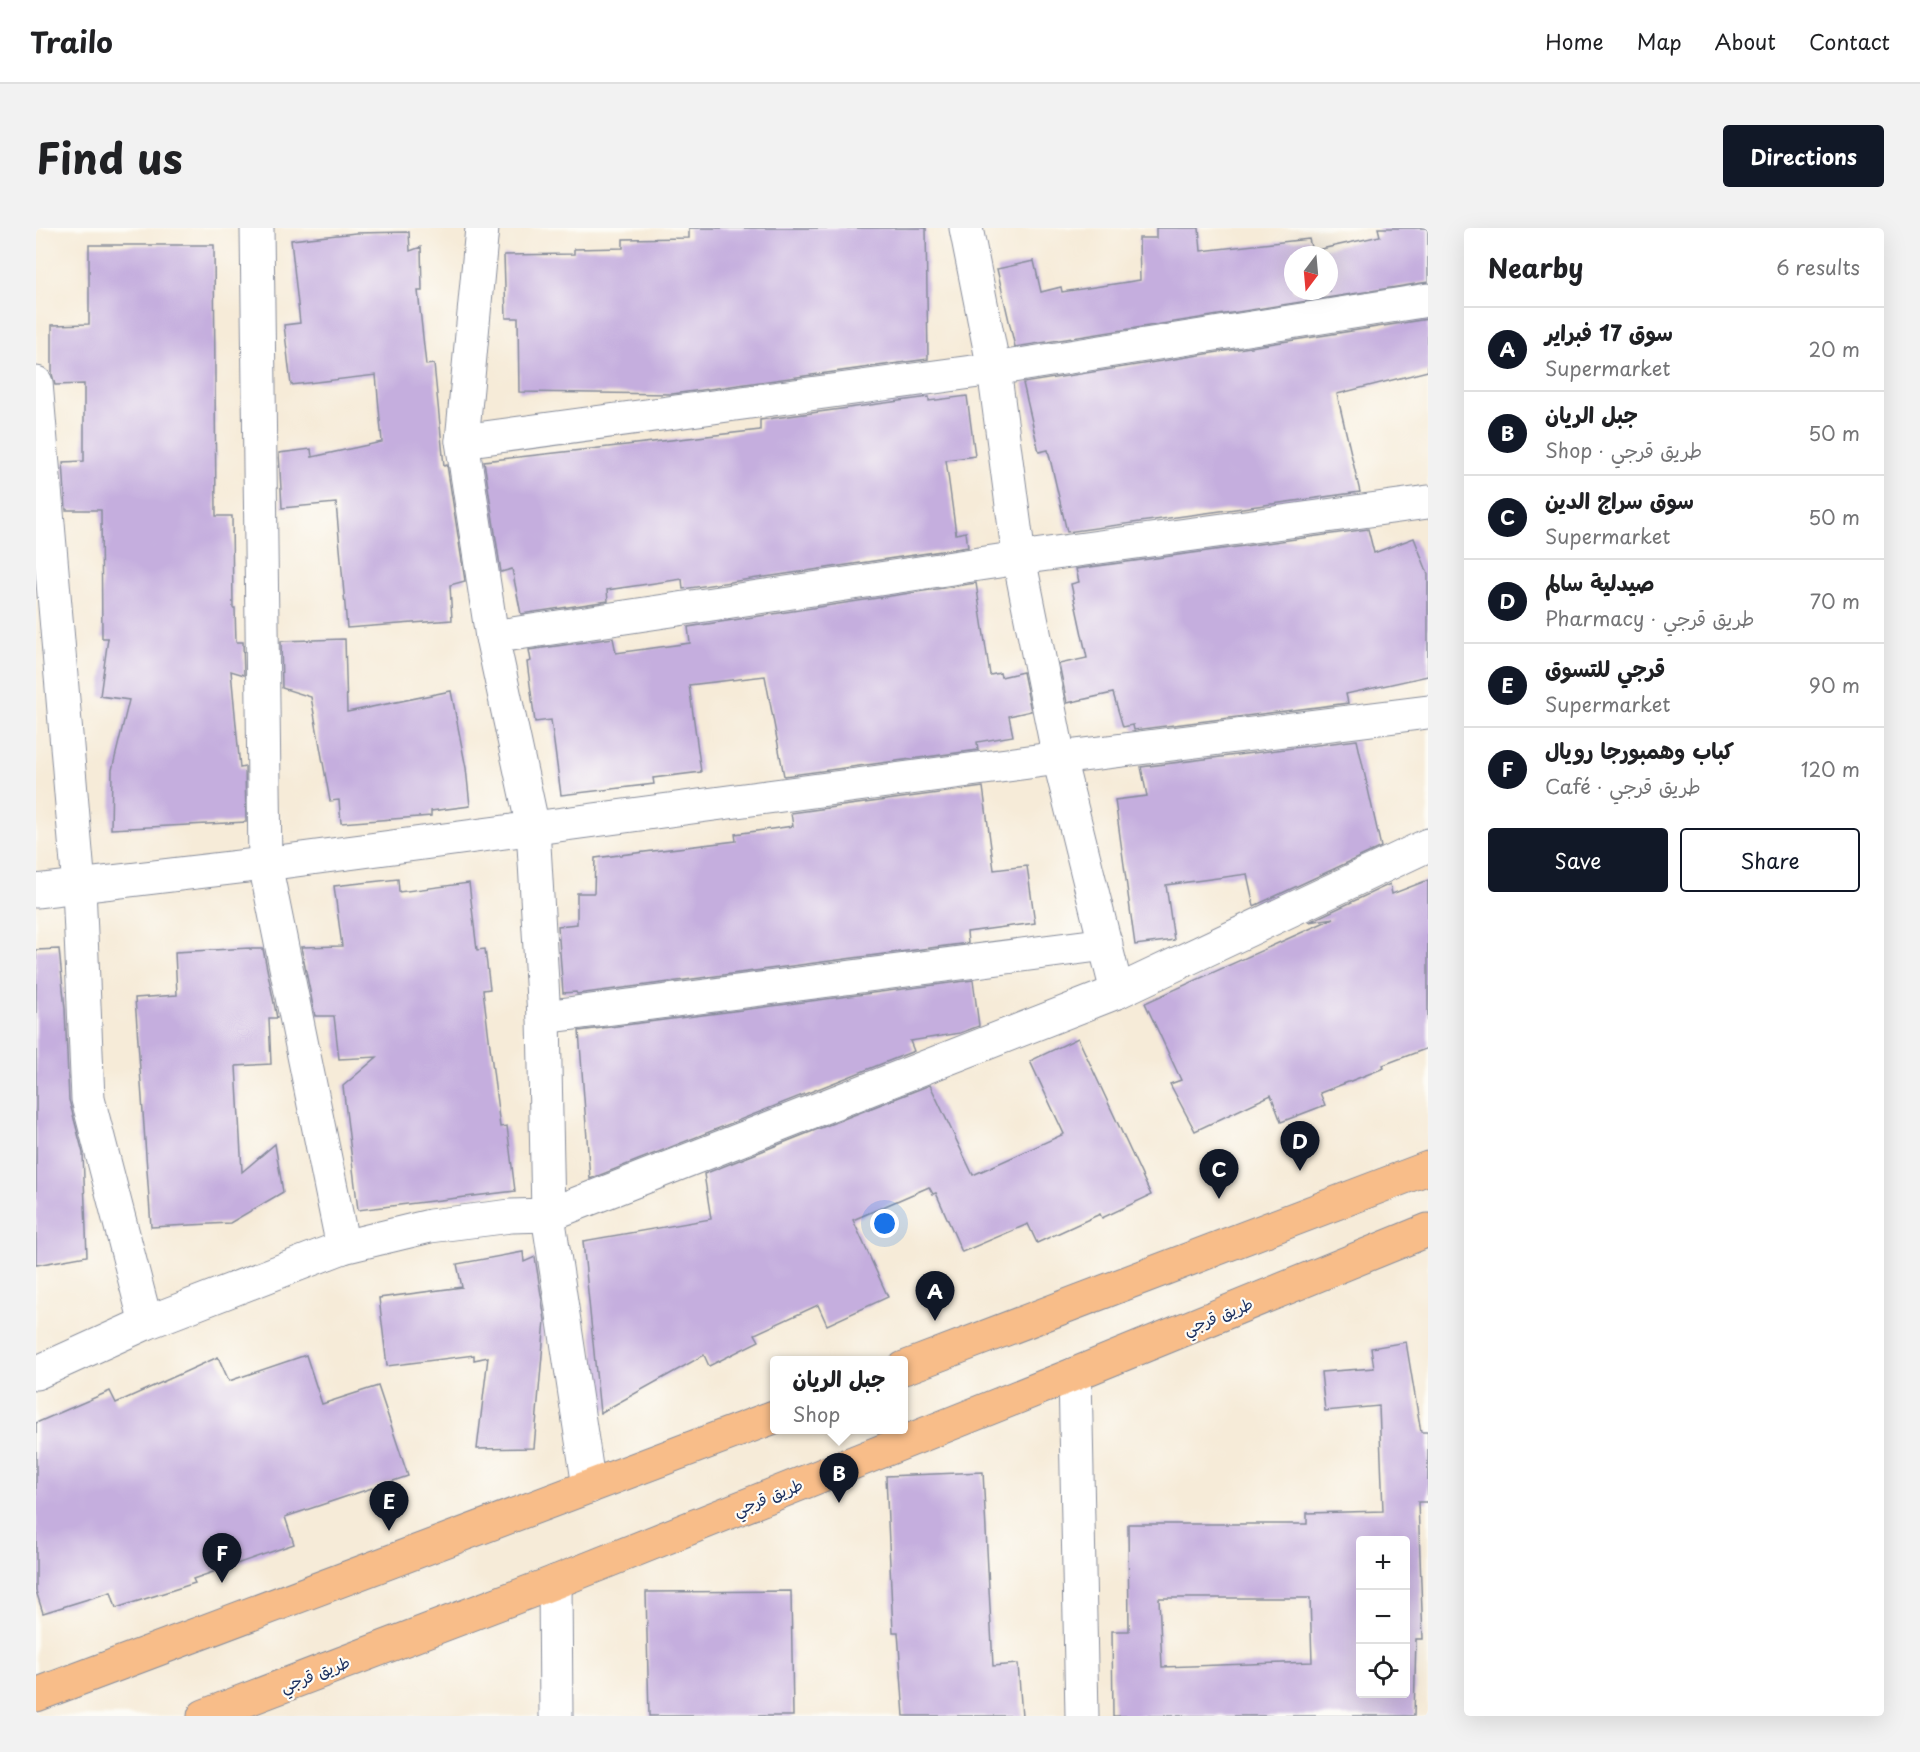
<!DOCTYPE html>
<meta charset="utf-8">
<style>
body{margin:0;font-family:"Playpen Sans","Playpen Sans Arabic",sans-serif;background:#f2f2f2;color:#202124}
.controls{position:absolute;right:18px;bottom:18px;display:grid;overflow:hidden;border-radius:6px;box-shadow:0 6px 24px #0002}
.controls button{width:54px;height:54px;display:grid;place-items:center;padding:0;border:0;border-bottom:2px solid #e0e0e0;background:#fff;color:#202124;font:30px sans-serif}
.compass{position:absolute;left:1248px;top:18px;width:54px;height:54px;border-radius:50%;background:#fff;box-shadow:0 6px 24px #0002;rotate:196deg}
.you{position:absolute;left:849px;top:996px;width:21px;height:21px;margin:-15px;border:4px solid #fff;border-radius:50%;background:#1a73e8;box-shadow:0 0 0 9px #1a73e833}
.badge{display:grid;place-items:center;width:39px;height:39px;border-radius:50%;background:#111827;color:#fff;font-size:20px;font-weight:700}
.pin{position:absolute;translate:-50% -50px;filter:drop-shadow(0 2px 3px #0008)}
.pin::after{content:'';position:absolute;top:32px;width:21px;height:18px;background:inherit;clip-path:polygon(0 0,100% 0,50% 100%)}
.popup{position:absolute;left:734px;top:1128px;width:138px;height:78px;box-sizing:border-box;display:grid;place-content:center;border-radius:6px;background:#fff;filter:drop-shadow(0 2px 4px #0005);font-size:20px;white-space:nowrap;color:#757577}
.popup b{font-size:22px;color:#202124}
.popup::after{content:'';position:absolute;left:50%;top:100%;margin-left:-12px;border:12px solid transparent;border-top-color:#fff}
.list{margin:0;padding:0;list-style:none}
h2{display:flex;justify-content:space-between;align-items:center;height:78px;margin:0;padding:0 24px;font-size:26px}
h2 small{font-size:20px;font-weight:400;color:#757577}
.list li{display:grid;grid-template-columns:39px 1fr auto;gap:18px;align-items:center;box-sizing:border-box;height:84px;padding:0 24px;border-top:2px solid #e0e0e0}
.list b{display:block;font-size:22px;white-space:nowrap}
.list p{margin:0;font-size:20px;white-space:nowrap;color:#757577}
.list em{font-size:20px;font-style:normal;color:#757577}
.actions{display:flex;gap:12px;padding:18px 24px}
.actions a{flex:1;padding:14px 0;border:2px solid #111827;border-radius:6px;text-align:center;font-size:21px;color:#111827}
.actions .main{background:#111827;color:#fff}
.icon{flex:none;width:33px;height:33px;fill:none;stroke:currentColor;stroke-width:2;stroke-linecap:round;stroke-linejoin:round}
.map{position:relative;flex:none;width:1392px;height:1488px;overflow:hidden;border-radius:6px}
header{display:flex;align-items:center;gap:36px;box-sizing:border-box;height:84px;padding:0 30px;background:#fff;border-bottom:2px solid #e0e0e0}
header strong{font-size:28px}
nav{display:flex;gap:33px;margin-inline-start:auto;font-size:21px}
.intro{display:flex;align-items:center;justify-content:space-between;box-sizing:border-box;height:144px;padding:0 36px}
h1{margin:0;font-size:42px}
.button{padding:15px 27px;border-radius:6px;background:#111827;color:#fff;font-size:21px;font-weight:700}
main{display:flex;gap:36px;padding:0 36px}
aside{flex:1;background:#fff;border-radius:6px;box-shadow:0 6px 24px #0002}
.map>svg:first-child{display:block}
.building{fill:#c5aede;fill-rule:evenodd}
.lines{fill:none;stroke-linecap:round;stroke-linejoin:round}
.minor-casing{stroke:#888d9b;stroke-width:35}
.trunk-casing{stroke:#888d9b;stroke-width:35}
.minor{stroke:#fff;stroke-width:33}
.trunk{stroke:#f8bd89;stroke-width:33}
.labels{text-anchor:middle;stroke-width:4.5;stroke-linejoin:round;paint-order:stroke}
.street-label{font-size:16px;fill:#1b2f5e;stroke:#fdfcf7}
</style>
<header>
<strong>Trailo</strong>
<nav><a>Home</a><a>Map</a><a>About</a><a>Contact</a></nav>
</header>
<div class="intro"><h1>Find us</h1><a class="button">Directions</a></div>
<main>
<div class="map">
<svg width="1392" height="1488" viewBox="0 0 1392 1488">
<rect width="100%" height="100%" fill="#fdfcf7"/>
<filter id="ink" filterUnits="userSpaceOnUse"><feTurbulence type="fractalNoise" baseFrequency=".0167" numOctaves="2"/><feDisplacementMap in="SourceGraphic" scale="12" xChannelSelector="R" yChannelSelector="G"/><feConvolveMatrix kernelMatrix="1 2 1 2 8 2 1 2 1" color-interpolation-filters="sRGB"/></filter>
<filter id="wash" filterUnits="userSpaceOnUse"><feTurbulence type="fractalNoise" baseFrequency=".008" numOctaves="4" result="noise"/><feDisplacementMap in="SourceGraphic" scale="24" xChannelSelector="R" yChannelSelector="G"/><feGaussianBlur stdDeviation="1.35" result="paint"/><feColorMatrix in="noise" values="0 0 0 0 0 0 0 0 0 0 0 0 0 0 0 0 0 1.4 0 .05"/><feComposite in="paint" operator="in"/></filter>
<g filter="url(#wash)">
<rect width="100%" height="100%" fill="#f6ebd8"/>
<g id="blocks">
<g class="building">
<path d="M653 0H890L892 131 636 166 483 164 482 90H470L468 27 538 26V21L587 20V11L653 10Z"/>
<path d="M1120 0H1163L1165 23 1273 11 1276 23 1344 8 1342 0H1392V54L979 119 961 41 998 33 1005 64 1025 59 1026 64 1104 52 1103 10H1120ZM1257 27H1293V63H1257Z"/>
<path d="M373 4 374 23 385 19 386 63H382L390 137 398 136 408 238 411 237 429 353 414 357 416 392 311 400 300 275 246 280 243 225 275 221 276 229 346 214 340 147 255 157 248 97 264 95 255 12 320 5Z"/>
<path d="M53 17H178L180 288H196L197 380H199L200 414H207L208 447 195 443 204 540 209 539 210 594 75 601 76 542 93 472 64 468 72 410H66L65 282H30L27 234 48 233V156L19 157 16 146V97L53 96Z"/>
<path d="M1392 91V143L1301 166 1324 264 1031 304 1012 222 1003 224 987 155Z"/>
<path d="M931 168 939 228 910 232 920 306 930 304 932 319 647 361 646 351 571 362 572 373 485 386 476 341 465 344 448 233 724 202V192L893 169V173Z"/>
<path d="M1332 301 1338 325 1378 310 1392 346V448L1310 466 1312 475 1098 502 1097 497 1087 499 1077 465 1031 475 1023 436 1051 430 1035 356 1043 354 1040 341Z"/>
<path d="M940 355 954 447 964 445 965 449 987 444 995 483 973 488 977 508 941 514 942 522 748 548 729 448 653 457 665 544 617 550 618 556 525 567 515 492 499 494 491 434 495 433 493 422 577 410 580 425 654 415 652 399Z"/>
<path d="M309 411 311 484 415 463 430 540 434 578 395 583V588L305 595 303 572 294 573 275 469 246 460 245 413Z"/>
<path d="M1321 512 1345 619 1218 678 1211 646 1130 657 1138 712 1099 717 1079 572 1111 568 1105 539Z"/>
<path d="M947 559 958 642 991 638 999 695 931 704 932 715 541 766 540 764 527 765 522 698 541 696V665H558L559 630 700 613 699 606 757 598 755 585Z"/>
<path d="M362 651 363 664 433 655 441 722 449 721 454 761 447 762 464 899 471 898 479 963 322 982 307 858 341 829 303 831 298 788H279L265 719 306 718 298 658Z"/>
<path d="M1392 652V820L1347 837 1348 840 1284 865 1289 877 1245 894 1235 867 1159 903 1134 856 1145 852 1109 775 1298 690 1273 694 1354 656 1356 666Z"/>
<path d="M214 720V721H227L241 790H233L235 836 200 838 206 944 239 916 247 964 194 995 115 999 99 770 141 767 139 724Z"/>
<path d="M23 721 29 781 33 872 47 925 51 1028 0 1037V722Z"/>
<path d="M937 752 943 798 924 805 874 813 878 823 554 951 543 803Z"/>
<path d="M1042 810 1115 967 1066 990 1064 986 1001 1015 992 996 926 1024 900 965 897 966 893 959 817 992 852 1069 791 1097 782 1077 719 1106 723 1113 673 1138 668 1127 564 1185 547 1013 675 991 668 946 894 857 937 947 1028 906 994 833Z"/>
<path d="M487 1024 488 1034 499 1029 509 1092 498 1220 441 1221 452 1129 438 1132V1127L351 1138 343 1070 426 1059 421 1036Z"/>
<path d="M1370 1114 1385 1204H1392V1274H1382L1387 1411H1380L1378 1488H1077L1076 1403H1093L1092 1296H1271V1285L1347 1283 1343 1178 1289 1183 1285 1144 1338 1140 1335 1120ZM1324 1312H1370V1466H1324ZM1123 1370H1274L1276 1434 1126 1439Z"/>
<path d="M270 1127 286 1176 342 1158 372 1248 249 1289 258 1316 157 1351 159 1355 80 1380 75 1364 7 1385 0 1363V1195L74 1163 80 1175 182 1129 193 1153Z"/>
<path d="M947 1244 957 1438 982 1436 986 1488H868L862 1404H857L850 1248Z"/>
<path d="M755 1363 757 1488H613L610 1364Z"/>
</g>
</g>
</g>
<g filter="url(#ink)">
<use href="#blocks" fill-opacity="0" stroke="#888d9b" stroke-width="1.5"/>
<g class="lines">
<g class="minor-casing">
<g id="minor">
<path d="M221 0 229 636 307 1019"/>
<path d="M446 0 426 213 456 409 497 600 508 789 512 987 553 1259"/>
<path d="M930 0 958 141 983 330 1023 530 1081 764"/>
<path d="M0 155 43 659 52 871 110 1095"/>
<path d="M426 213 958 141 1392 72"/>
<path d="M456 409 983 330 1392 274"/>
<path d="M0 663 229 636 1023 530 1392 484"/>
<path d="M508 789 1070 716"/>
<path d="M0 1145 110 1095 307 1019 394 998 475 988 512 987 1081 764 1392 617"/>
<path d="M1039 1146 1046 1488"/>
<path d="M519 1354 520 1488"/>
</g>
</g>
<g class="trunk-casing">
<g id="trunk">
<path d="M868 1140 1392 940"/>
<path d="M0 1467 738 1189"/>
<path d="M168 1488 519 1354 1039 1146 1392 1002"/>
</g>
</g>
<use href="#minor" class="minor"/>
<use href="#trunk" class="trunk"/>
</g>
</g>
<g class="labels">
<g class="street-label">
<text transform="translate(1182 1088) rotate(-22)" y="6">طريق قرجي</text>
<text transform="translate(732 1269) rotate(-22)" y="6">طريق قرجي</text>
<text transform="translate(279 1446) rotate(-21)" y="6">طريق قرجي</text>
</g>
</g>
</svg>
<div class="controls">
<button>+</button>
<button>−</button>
<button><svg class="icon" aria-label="locate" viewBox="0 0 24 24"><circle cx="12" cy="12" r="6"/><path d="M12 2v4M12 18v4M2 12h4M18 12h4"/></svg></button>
</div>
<svg class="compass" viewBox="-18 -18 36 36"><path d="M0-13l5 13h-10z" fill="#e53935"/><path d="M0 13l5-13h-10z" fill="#757577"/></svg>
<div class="you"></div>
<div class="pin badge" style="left:899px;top:1093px">A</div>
<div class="pin badge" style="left:803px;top:1275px">B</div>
<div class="popup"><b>جبل الريان</b>Shop</div>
<div class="pin badge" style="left:1183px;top:971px">C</div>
<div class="pin badge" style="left:1264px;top:943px">D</div>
<div class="pin badge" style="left:353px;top:1303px">E</div>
<div class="pin badge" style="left:186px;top:1355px">F</div>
</div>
<aside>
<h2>Nearby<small>6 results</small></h2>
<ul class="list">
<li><span class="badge">A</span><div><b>سوق 17 فبراير</b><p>Supermarket</p></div><em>20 m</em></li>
<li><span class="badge">B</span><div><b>جبل الريان</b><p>Shop · طريق قرجي</p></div><em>50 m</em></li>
<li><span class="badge">C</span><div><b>سوق سراج الدين</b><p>Supermarket</p></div><em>50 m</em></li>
<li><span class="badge">D</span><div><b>صيدلية سالم</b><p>Pharmacy · طريق قرجي</p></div><em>70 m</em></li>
<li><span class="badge">E</span><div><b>قرجي للتسوق</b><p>Supermarket</p></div><em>90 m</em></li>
<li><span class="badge">F</span><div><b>كباب وهمبورجا رويال</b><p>Café · طريق قرجي</p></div><em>120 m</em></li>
</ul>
<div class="actions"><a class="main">Save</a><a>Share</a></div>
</aside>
</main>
